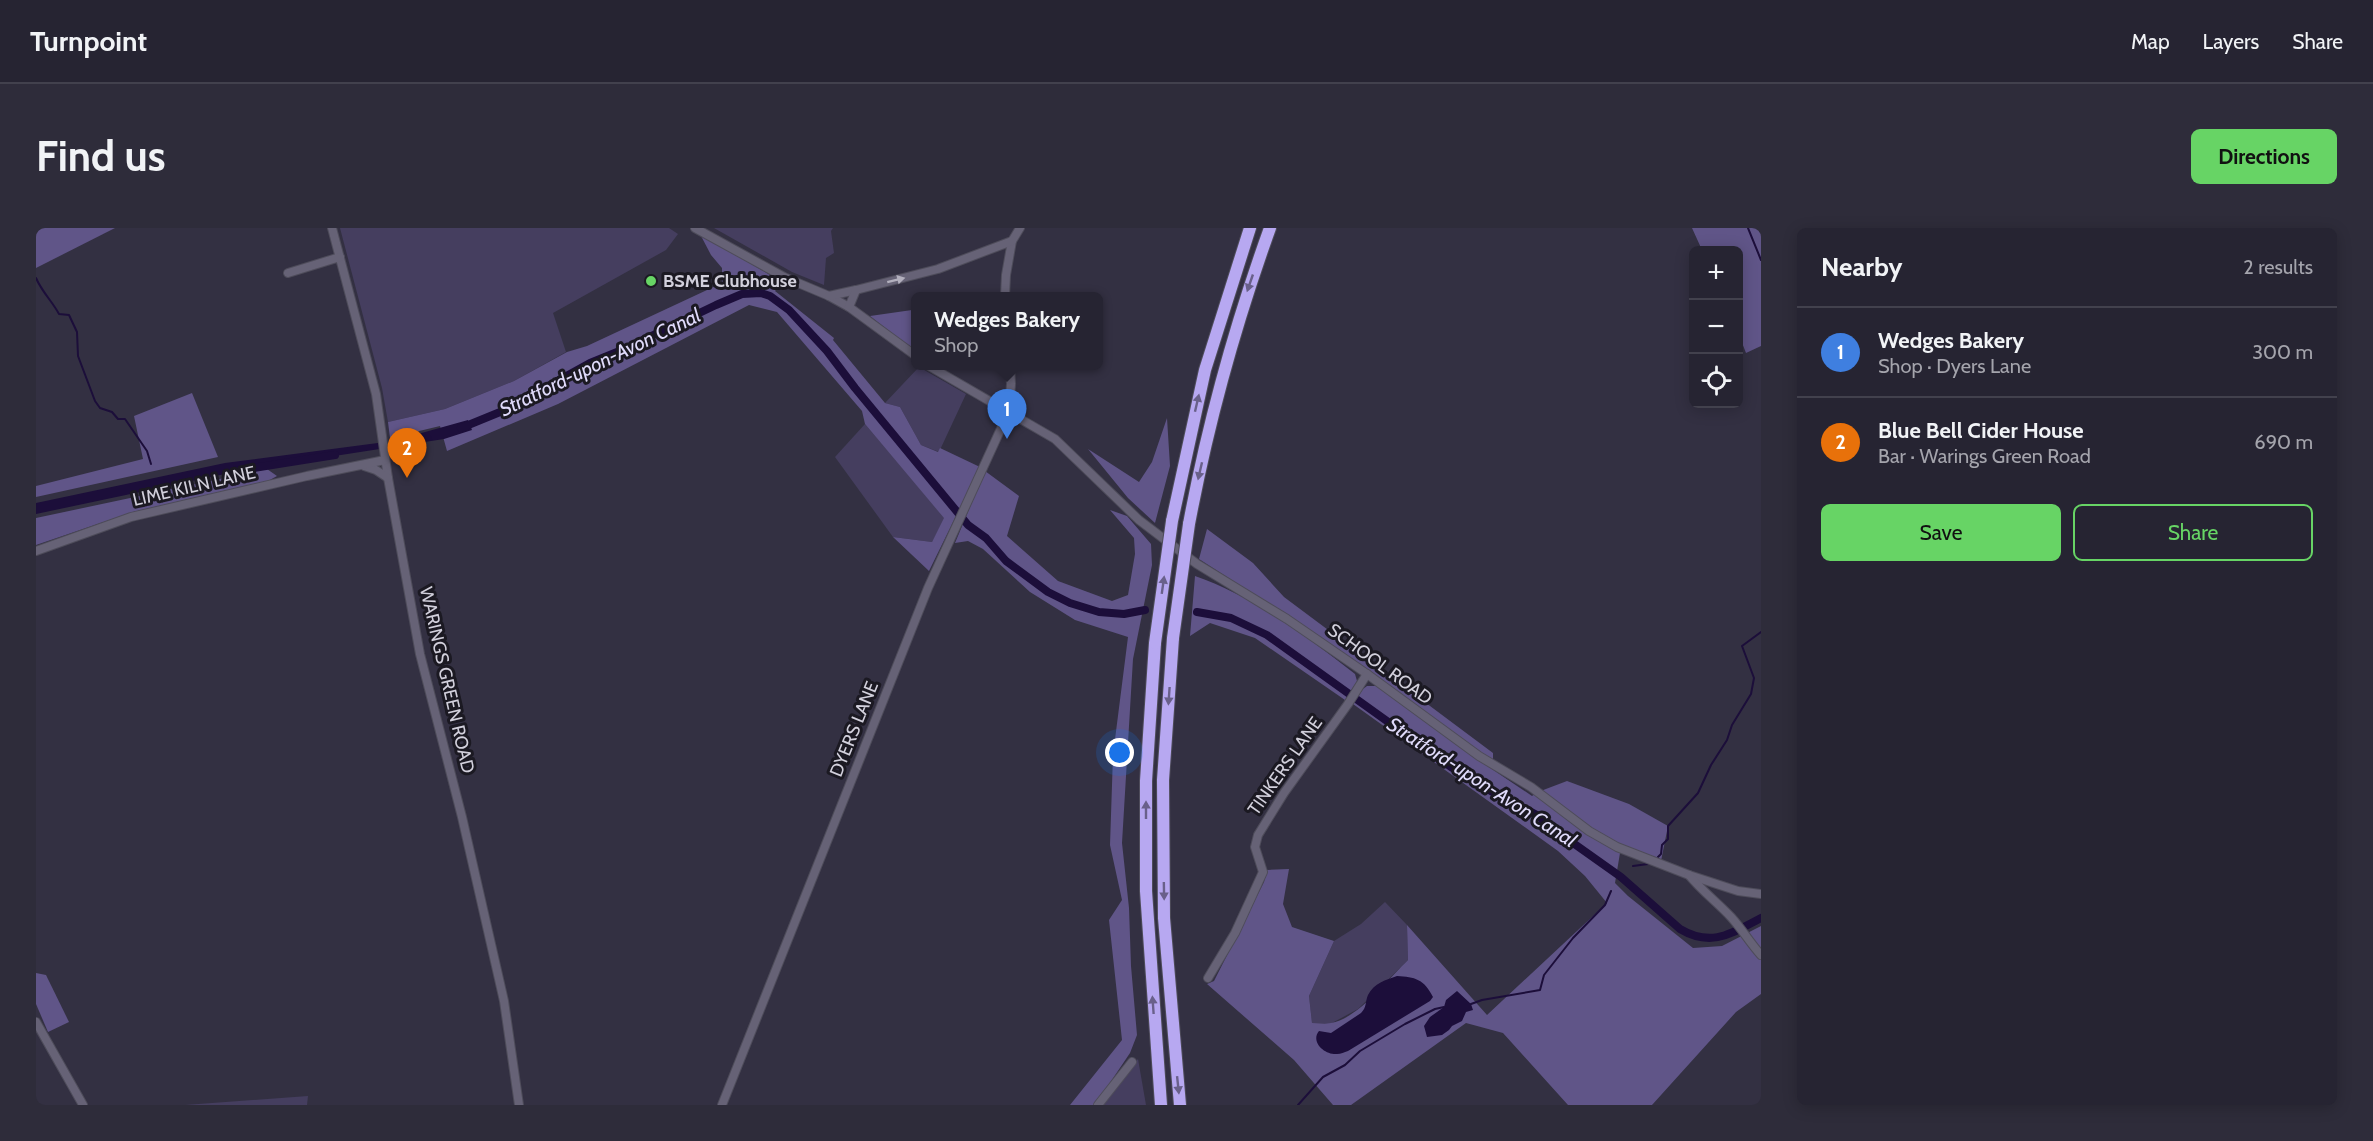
<!DOCTYPE html>
<meta charset="utf-8">
<style>
body{margin:0;font-family:Cabin,sans-serif;background:#2e2c3a;color:#f1f3f6}
.controls{position:absolute;right:18px;top:18px;display:grid;overflow:hidden;border-radius:9px;box-shadow:0 3px 15px #0003}
.controls button{width:54px;height:54px;display:grid;place-items:center;padding:0;border:0;border-bottom:2px solid #42414d;background:#262432;color:#f1f3f6;font:30px sans-serif}
.you{position:absolute;left:1084px;top:525px;width:21px;height:21px;margin:-15px;border:4px solid #fff;border-radius:50%;background:#1a73e8;box-shadow:0 0 0 9px #1a73e833}
.badge{display:grid;place-items:center;width:39px;height:39px;border-radius:50%;background:#67d465;color:#fff;font-size:20px;font-weight:700}
.pin{position:absolute;translate:-50% -50px;filter:drop-shadow(0 2px 3px #0008)}
.pin::after{content:'';position:absolute;top:32px;width:21px;height:18px;background:inherit;clip-path:polygon(0 0,100% 0,50% 100%)}
.popup{position:absolute;left:875px;top:64px;width:192px;height:78px;box-sizing:border-box;display:grid;place-content:center;border-radius:9px;background:#262432;filter:drop-shadow(0 2px 4px #0005);font-size:20px;white-space:nowrap;color:#a4a4ac}
.popup b{font-size:22px;color:#f1f3f6}
.popup::after{content:'';position:absolute;left:50%;top:100%;margin-left:-12px;border:12px solid transparent;border-top-color:#262432}
.list{margin:0;padding:0;list-style:none}
h2{display:flex;justify-content:space-between;align-items:center;height:78px;margin:0;padding:0 24px;font-size:26px}
h2 small{font-size:20px;font-weight:400;color:#a4a4ac}
.list li{display:grid;grid-template-columns:39px 1fr auto;gap:18px;align-items:center;box-sizing:border-box;height:90px;padding:0 24px;border-top:2px solid #42414d}
.list b{display:block;font-size:22px;white-space:nowrap}
.list p{margin:0;font-size:20px;white-space:nowrap;color:#a4a4ac}
.list em{font-size:20px;font-style:normal;color:#a4a4ac}
.actions{display:flex;gap:12px;padding:18px 24px}
.actions a{flex:1;padding:14px 0;border:2px solid #67d465;border-radius:9px;text-align:center;font-size:21px;color:#67d465}
.actions .main{background:#67d465;color:#111}
.icon{flex:none;width:33px;height:33px;fill:none;stroke:currentColor;stroke-width:2;stroke-linecap:round;stroke-linejoin:round}
.map{position:relative;flex:none;width:1725px;height:877px;overflow:hidden;border-radius:9px}
header{display:flex;align-items:center;gap:36px;box-sizing:border-box;height:84px;padding:0 30px;background:#262432;border-bottom:2px solid #42414d}
header strong{font-size:28px}
nav{display:flex;gap:33px;margin-inline-start:auto;font-size:21px}
.intro{display:flex;align-items:center;justify-content:space-between;box-sizing:border-box;height:144px;padding:0 36px}
h1{margin:0;font-size:42px}
.button{padding:15px 27px;border-radius:9px;background:#67d465;color:#111;font-size:21px;font-weight:700}
main{display:flex;gap:36px;padding:0 36px}
aside{flex:1;background:#262432;border-radius:9px;box-shadow:0 3px 15px #0003}
.map>svg:first-child{display:block}
.green{fill:#453e5f}
.forest{fill:#605588}
.water{fill:#1c0e3a}
.lines{fill:none;stroke-linecap:round;stroke-linejoin:round}
.stream{stroke:#1c0e3a;stroke-width:2}
.canal{stroke:#1c0e3a;stroke-width:8}
.minor-casing{stroke:#4e4c5a;stroke-width:10}
.highway-casing{stroke:#4e4c5a;stroke-width:14}
.minor{stroke:#666276;stroke-width:8}
.highway{stroke:#b7a8f1;stroke-width:12}
.highway-bridge-casing{stroke:#4e4c5a;stroke-width:14;stroke-linecap:butt}
.highway-bridge{stroke:#b7a8f1;stroke-width:12}
.oneway{fill:#b2afbd}
.oneway2{fill:#69608a}
.poi-dot{fill:#67d465;stroke:#1b1922;stroke-width:2}
.labels{text-anchor:middle;stroke-width:6;stroke-linejoin:round;paint-order:stroke}
.poi-label{font-size:18px;font-weight:bold;fill:#d2d0dc;stroke:#1b1922;text-anchor:start}
.street-label{font-size:18px;fill:#d2d0dc;stroke:#1b1922}
.water-label{font-size:20px;font-style:italic;fill:#e0dbfb;stroke:#1b1922}
</style>
<header>
<strong>Turnpoint</strong>
<nav><a>Map</a><a>Layers</a><a>Share</a></nav>
</header>
<div class="intro"><h1>Find us</h1><a class="button">Directions</a></div>
<main>
<div class="map">
<svg width="1725" height="877" viewBox="0 0 1725 877">
<rect width="100%" height="100%" fill="#333042"/>
<g class="green">
<path d="M304 0H633L642 6 630 22 517 85 530 124 478 153 409 181 352 194 346 160Z"/>
<path d="M678 0H797L795 3 798 25 790 30 788 57 756 44Z"/>
<path d="M883 139 930 166 903 224 885 217 864 179 849 175Z"/>
<path d="M829 196 909 290 896 314 857 309 799 229Z"/>
<path d="M1349 674 1371 697 1372 732 1322 781 1296 795H1276L1273 768 1298 713 1325 696Z"/>
<path d="M1102 831 1110 877H1066Z"/>
<path d="M272 868 271 877H149Z"/>
</g>
<g class="forest">
<path d="M0 0H79L0 40Z"/>
<path d="M1656 0H1725V118L1710 125 1703 107 1702 22H1666Z"/>
<path d="M664 6 746 54 739 63 798 110 797 112 849 175 864 179 885 217 902 224 904 220 944 239 893 343 857 309 896 314 908 290 829 196 826 183 741 84 713 77 522 176 411 223 404 198 354 210 352 194 409 181 478 153 531 124 551 118 686 55V40L675 27Z"/>
<path d="M879 83V123L834 88 876 82Z"/>
<path d="M156 165 182 229 0 269V258L107 231 98 188Z"/>
<path d="M1131 190 1134 238 1119 295 1092 270 1052 221 1103 254 1116 234Z"/>
<path d="M231 241 241 248 232 253 97 284 0 317V290Z"/>
<path d="M949 243 983 268 971 308 1022 353 1076 373 1092 367 1099 326 1098 310 1074 282 1091 288 1115 316 1116 337 1097 431 1086 615 1093 680 1095 738 1101 807 1094 825 1059 877H1034L1086 812 1073 692 1086 672 1074 617 1077 527 1092 409 1039 392 994 364 947 321 932 313 919 315Z"/>
<path d="M1171 301 1217 335 1248 369 1457 525V534L1205 358 1163 331Z"/>
<path d="M1159 348C1219 369 1270 408 1319 446L1321 453 1309 472 1219 410 1174 395 1154 408Z"/>
<path d="M1331 458H1344L1435 527 1496 568 1502 564 1531 553 1593 576 1632 598 1625 633 1585 619 1579 655 1592 668 1657 720 1686 718 1725 698V766L1700 784 1616 877H1532L1467 805 1430 795 1315 877H1297L1258 832 1171 756 1178 753 1228 654 1231 642 1253 641 1247 676 1256 699 1298 713 1273 768 1276 795C1282 795 1289 796 1295 795 1323 790 1352 751 1372 732L1371 697 1451 787 1571 675 1549 648 1522 623 1317 476 1327 461Z"/>
<path d="M0 745 10 747 33 794 12 804 0 776Z"/>
</g>
<g class="water">
<path d="M432 192 436 202 408 211 208 242 0 286V275L189 235 357 213Z"/>
<path d="M1361 748C1379 749 1388 751 1397 769L1394 773 1312 823C1308 824 1305 826 1301 826 1289 827 1274 814 1283 803L1295 805 1325 785C1331 779 1329 774 1332 767 1338 755 1350 752 1361 748Z"/>
<path d="M1421 763 1435 776 1437 782 1430 784 1426 793 1416 798 1413 802 1406 807 1391 809 1388 798 1394 789 1408 779 1410 772Z"/>
</g>
<g class="lines">
<g class="stream">
<path d="M1712 0 1725 32"/>
<path d="M0 50C6 64 16 73 23 86L33 87 41 104 42 128 59 173 64 180 76 184 82 191H89L111 223 115 236"/>
<path d="M1622 629 1625 626 1626 617 1632 611V598L1662 565 1675 537 1691 512 1696 497 1715 466 1718 450 1706 418 1725 404"/>
<path d="M1597 638 1612 636"/>
<path d="M1435 776 1446 772 1504 762 1508 747 1537 710 1569 677 1575 663"/>
<path d="M1262 877 1287 849 1309 837 1324 823 1369 796 1399 781 1408 779"/>
</g>
<g class="canal">
<path d="M425 200 469 182 554 135 586 122 680 77 706 66 725 65 734 68 753 82 791 123 819 160 932 297 950 310 970 333 1012 364 1034 375 1063 384 1088 386 1109 382"/>
<path d="M198 243 299 227"/>
<path d="M1161 384 1195 390 1231 407 1415 539 1460 566 1501 587 1530 610 1585 649 1644 701C1676 720 1696 705 1725 690"/>
</g>
<g class="minor-casing">
<g id="minor">
<path d="M296 0 340 166 352 250 384 426 426 589 468 773 483 877"/>
<path d="M659 0 748 49 793 68 813 79 880 128"/>
<path d="M252 45 304 29"/>
<path d="M793 68 820 62"/>
<path d="M969 68 970 47 976 13"/>
<path d="M813 79 820 62 902 41 976 13 984 0"/>
<path d="M893 138 1019 211 1103 292 1161 336 1251 391 1331 446 1443 528 1495 559 1553 603 1581 619 1653 647 1702 663 1725 666"/>
<path d="M328 238 340 242 352 250"/>
<path d="M0 323 95 289 271 248 349 232"/>
<path d="M1653 647C1666 663 1681 674 1695 689 1706 701 1714 715 1725 727"/>
<path d="M1172 750 1199 705 1227 644 1219 619 1222 607 1248 565 1312 476 1331 446"/>
<path d="M0 794 47 877"/>
<path d="M686 877 892 360 973 183 975 156 974 138"/>
<path d="M1062 877 1096 834"/>
</g>
</g>
<g class="highway-casing">
<g id="highway">
<path d="M1136 293 1169 142 1214 0"/>
<path d="M1153 296C1172 195 1199 97 1234 0"/>
<path d="M1137 410 1127 552 1128 690 1144 877"/>
<path d="M1119 415 1110 553V663L1125 877"/>
</g>
</g>
<use href="#minor" class="minor"/>
<use href="#highway" class="highway"/>
<g class="highway-bridge-casing">
<g id="highway-bridge">
<path d="M1137 410 1153 296"/>
<path d="M1119 415 1136 293"/>
</g>
</g>
<use href="#highway-bridge" class="highway-bridge"/>
</g>
<defs><path id="oneway-solid" d="M-6-.8H1V-3.2L6.5 0L1 3.2V.8H-6Z" transform="scale(1.5)"/></defs>
<use class="oneway" href="#oneway-solid" transform="translate(860 52) rotate(-14)"/>
<g class="oneway2">
<use href="#oneway-solid" transform="translate(1214 55) rotate(109)"/>
<use href="#oneway-solid" transform="translate(1161 175) rotate(-77)"/>
<use href="#oneway-solid" transform="translate(1164 243) rotate(103)"/>
<use href="#oneway-solid" transform="translate(1127 357) rotate(-82)"/>
<use href="#oneway-solid" transform="translate(1133 468) rotate(94)"/>
<use href="#oneway-solid" transform="translate(1110 582) rotate(-90)"/>
<use href="#oneway-solid" transform="translate(1128 663) rotate(89)"/>
<use href="#oneway-solid" transform="translate(1117 777) rotate(-94)"/>
<use href="#oneway-solid" transform="translate(1142 857) rotate(84)"/>
</g>
<circle class="poi-dot" cx="615" cy="53" r="6"/>
<g class="labels">
<g class="poi-label">
<text x="627" y="59">BSME Clubhouse</text>
</g>
<g class="street-label">
<text transform="translate(158 258) rotate(-13)" y="6">LIME KILN LANE</text>
<text transform="translate(1344 436) rotate(36)" y="6">SCHOOL ROAD</text>
<text transform="translate(411 452) rotate(77)" y="6">WARINGS GREEN ROAD</text>
<text transform="translate(818 501) rotate(-68)" y="6">DYERS LANE</text>
<text transform="translate(1249 538) rotate(-55)" y="6">TINKERS LANE</text>
</g>
<g class="water-label">
<text transform="translate(564 134) rotate(-26)" y="7">Stratford-upon-Avon Canal</text>
<text transform="translate(1446 554) rotate(33)" y="7">Stratford-upon-Avon Canal</text>
</g>
</g>
</svg>
<div class="controls">
<button>+</button>
<button>−</button>
<button><svg class="icon" aria-label="locate" viewBox="0 0 24 24"><circle cx="12" cy="12" r="6"/><path d="M12 2v4M12 18v4M2 12h4M18 12h4"/></svg></button>
</div>
<div class="you"></div>
<div class="pin badge" style="left:971px;top:211px;background:#3f7fe0">1</div>
<div class="popup"><b>Wedges Bakery</b>Shop</div>
<div class="pin badge" style="left:371px;top:250px;background:#e8710a">2</div>
</div>
<aside>
<h2>Nearby<small>2 results</small></h2>
<ul class="list">
<li><span class="badge" style="background:#3f7fe0">1</span><div><b>Wedges Bakery</b><p>Shop · Dyers Lane</p></div><em>300 m</em></li>
<li><span class="badge" style="background:#e8710a">2</span><div><b>Blue Bell Cider House</b><p>Bar · Warings Green Road</p></div><em>690 m</em></li>
</ul>
<div class="actions"><a class="main">Save</a><a>Share</a></div>
</aside>
</main>
